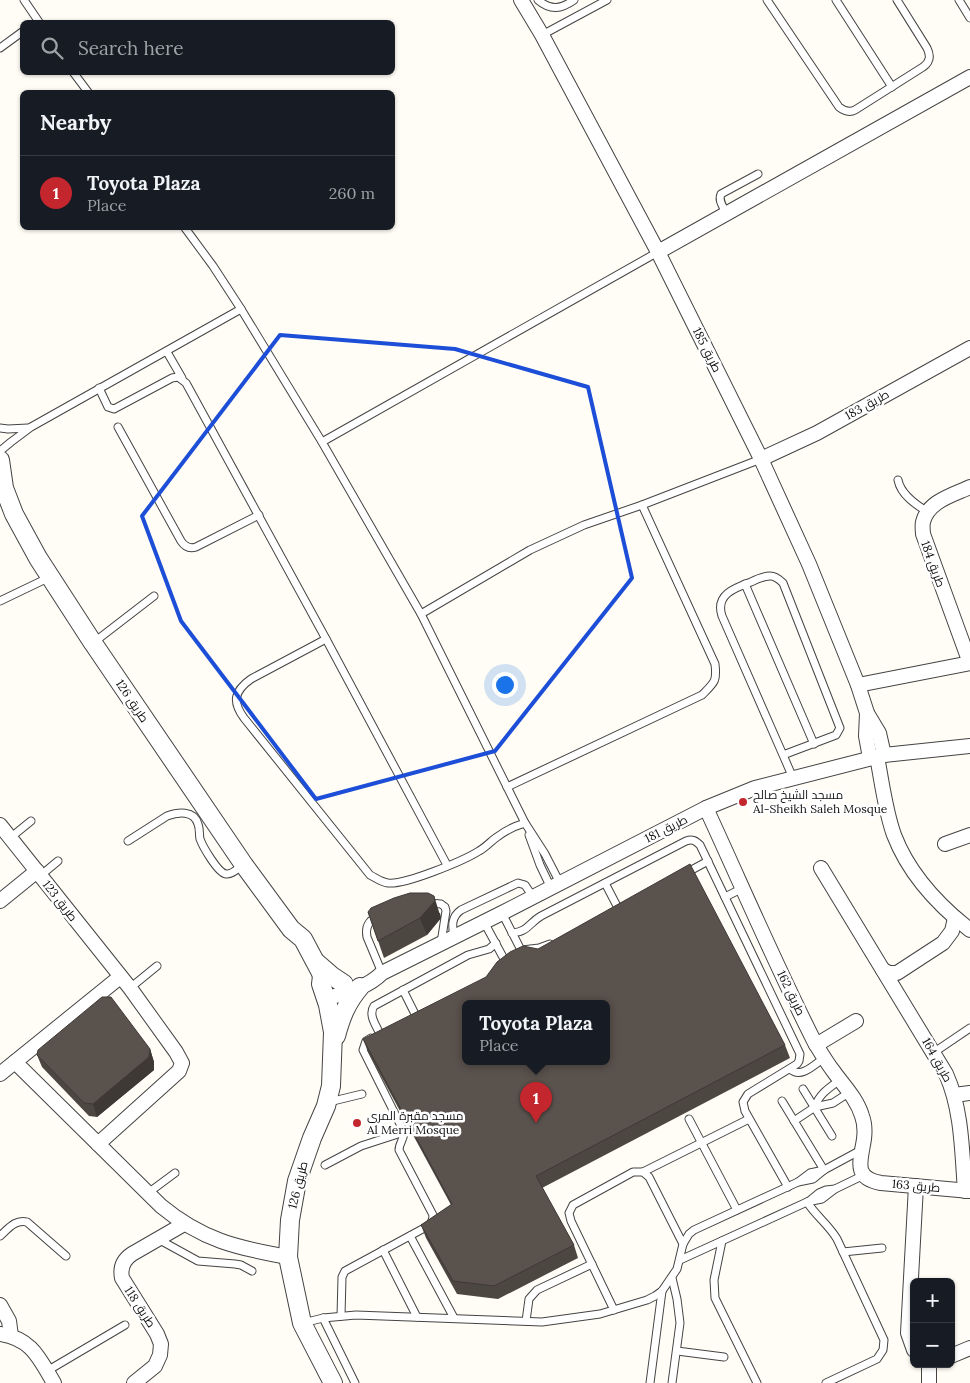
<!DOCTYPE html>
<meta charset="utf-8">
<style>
body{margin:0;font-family:Lora,Cairo,serif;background:#20242c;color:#f1f3f6}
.controls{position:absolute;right:15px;bottom:15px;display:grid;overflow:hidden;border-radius:8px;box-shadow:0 1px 4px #0004}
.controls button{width:45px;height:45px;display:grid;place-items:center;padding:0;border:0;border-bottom:1px solid #363941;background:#171b24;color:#f1f3f6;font:25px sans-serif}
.you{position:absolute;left:504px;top:684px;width:18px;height:18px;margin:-12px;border:4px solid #fff;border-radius:50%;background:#1a73e8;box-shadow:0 0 0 8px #1a73e833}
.badge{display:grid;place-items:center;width:32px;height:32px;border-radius:50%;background:#c4262e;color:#fff;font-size:16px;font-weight:700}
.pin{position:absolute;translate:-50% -41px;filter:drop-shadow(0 1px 2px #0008)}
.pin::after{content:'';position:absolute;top:26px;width:18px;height:15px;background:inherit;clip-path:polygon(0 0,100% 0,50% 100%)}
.popup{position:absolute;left:462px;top:1000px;width:148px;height:65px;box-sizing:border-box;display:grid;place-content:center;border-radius:8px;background:#171b24;filter:drop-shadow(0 1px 4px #0005);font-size:16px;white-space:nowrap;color:#9ea1a6}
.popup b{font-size:19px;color:#f1f3f6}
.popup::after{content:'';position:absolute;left:50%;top:100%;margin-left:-10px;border:10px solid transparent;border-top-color:#171b24}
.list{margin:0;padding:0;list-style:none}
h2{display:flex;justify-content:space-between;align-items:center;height:65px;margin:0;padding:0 20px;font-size:21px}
h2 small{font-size:16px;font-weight:400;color:#9ea1a6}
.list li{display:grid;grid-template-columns:32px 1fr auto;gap:15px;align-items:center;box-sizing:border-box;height:75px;padding:0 20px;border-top:1px solid #363941}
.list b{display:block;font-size:19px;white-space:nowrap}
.list p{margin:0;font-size:16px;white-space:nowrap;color:#9ea1a6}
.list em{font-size:16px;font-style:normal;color:#9ea1a6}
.icon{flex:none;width:28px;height:28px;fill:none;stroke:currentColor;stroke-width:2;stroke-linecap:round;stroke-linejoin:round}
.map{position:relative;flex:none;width:970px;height:1383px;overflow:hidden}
.search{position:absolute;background:#171b24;box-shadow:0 1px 4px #0004;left:20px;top:20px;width:375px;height:55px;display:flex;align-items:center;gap:12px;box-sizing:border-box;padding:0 18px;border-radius:8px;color:#9ea1a6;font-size:19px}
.panel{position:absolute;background:#171b24;box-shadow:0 1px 4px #0004;left:20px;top:90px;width:375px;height:140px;border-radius:8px}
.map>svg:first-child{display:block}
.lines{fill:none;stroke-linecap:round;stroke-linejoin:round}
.service-casing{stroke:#444;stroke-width:9}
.minor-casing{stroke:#444;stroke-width:16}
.tertiary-casing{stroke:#444;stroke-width:20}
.service{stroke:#fff;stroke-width:7}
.minor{stroke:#fff;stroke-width:14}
.tertiary{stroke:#fff;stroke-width:18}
.wall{fill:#4d4742}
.shaded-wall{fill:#3f3936}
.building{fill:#5a524d;stroke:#3f3936;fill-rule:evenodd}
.marked{fill:none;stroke:#1d4ed8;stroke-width:4;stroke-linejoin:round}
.poi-dot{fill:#c4262e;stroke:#fff;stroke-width:2}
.labels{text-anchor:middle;stroke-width:5;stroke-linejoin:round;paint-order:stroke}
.street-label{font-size:12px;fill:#111;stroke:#fff}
.poi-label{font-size:12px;fill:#111;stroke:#fff;text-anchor:start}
</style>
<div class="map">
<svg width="970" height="1383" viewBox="0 0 970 1383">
<rect width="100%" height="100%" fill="#fffdf5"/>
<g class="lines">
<g class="service-casing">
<g id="service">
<path d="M24 0 39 22"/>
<path d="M538 0C551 11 561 9 574 0"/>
<path d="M767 0 839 107C844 111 849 113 855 110L923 67C930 62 931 56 927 48L897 0"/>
<path d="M836 0 892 87"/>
<path d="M959 0 970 18"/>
<path d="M542 35 607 0"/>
<path d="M0 48 22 32"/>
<path d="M73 72 88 92"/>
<path d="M726 213C723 206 718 201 721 194L758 174"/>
<path d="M185 228 213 266 241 309 322 442 421 614 525 823 545 854 560 883"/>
<path d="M167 352 182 378"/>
<path d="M99 388 108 407 114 409 172 378 178 377 186 383 326 639 447 865"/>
<path d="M118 427 181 541C185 547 190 549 196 547L259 515"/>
<path d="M0 428 8 429 28 428"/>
<path d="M322 442 658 252"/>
<path d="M0 451 11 442 31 427 241 309"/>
<path d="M898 480C901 495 916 505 928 512"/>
<path d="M745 584 814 744"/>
<path d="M0 601 50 577"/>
<path d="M421 614 530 550 584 525 642 505"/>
<path d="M326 639 251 679C234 691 232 702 244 718L370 875C376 878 381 882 388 883 405 885 463 861 479 851 486 847 491 841 497 837 506 830 515 826 525 823"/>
<path d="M93 643 154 596"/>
<path d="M783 755 836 735 840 728 783 583C779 579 775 576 770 576 763 576 757 579 751 582 734 588 715 595 722 616L783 755 793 778"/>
<path d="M507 787 702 695C715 682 717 681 715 664L642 505 761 459"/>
<path d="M529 835 540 865 551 888"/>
<path d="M10 838 31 821"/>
<path d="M128 841 167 816C178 812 194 810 198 824 200 829 199 834 200 839 203 847 218 873 226 874 232 875 238 868 243 865"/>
<path d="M686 873 708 861"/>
<path d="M40 876 58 861"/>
<path d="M605 883 618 908"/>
<path d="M725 897 743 888"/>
<path d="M429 903 441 904 445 907 446 911 441 943"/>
<path d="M502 913 521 950"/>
<path d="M378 916C369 920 365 927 367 937L382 973"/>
<path d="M484 922 504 959"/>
<path d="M512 933C528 932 529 923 541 916L686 841C692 839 695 840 700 845L800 1054 799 1061 797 1064 748 1094 743 1102 745 1111 788 1187"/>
<path d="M454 937C452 926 451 917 461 910L518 883 525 885 533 897"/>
<path d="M522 950 539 948 550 944"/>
<path d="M130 988 157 966"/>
<path d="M403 990 416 1016"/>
<path d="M380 1034C376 1025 368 1015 374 1006L468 955 489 949 496 943"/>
<path d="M933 1053 970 1028"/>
<path d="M790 1069C801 1079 814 1065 824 1058"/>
<path d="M803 1089 832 1136"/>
<path d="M782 1101 824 1170"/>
<path d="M329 1102 362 1094"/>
<path d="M815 1107C819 1094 829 1088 840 1080"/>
<path d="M689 1119 737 1210"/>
<path d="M794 1121 815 1107 833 1103 850 1092"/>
<path d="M325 1165 361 1146 404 1132"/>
<path d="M643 1172 749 1119"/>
<path d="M798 1182 810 1173 824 1170"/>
<path d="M148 1193 175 1173"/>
<path d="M807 1202C816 1216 829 1225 837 1239L884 1340 883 1350 877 1359 826 1383"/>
<path d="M808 1202 819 1193 826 1190 835 1189 864 1175"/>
<path d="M0 1236C8 1229 15 1219 27 1222L66 1256"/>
<path d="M410 1236 454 1318"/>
<path d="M158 1239 198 1261 235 1264 241 1265 252 1271"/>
<path d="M722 1241 714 1280 715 1298 757 1383"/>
<path d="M383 1250 417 1317"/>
<path d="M843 1252 882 1248"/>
<path d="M680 1260 807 1202 822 1199 835 1189"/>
<path d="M614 1310 571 1221 569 1213 573 1205 633 1172H643L649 1177 683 1244"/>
<path d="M341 1316 342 1277 345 1271 428 1226C432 1223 433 1220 433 1215L399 1150C399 1142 406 1138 403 1130L363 1050 366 1041 371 1038"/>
<path d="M323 1318 355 1383"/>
<path d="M526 1321 529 1299 537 1290 592 1264"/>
<path d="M303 1323 323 1318 356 1315 542 1322 600 1314 647 1300 655 1296 662 1291 677 1269 683 1244 689 1234 694 1230 798 1182 813 1179 824 1170 861 1150"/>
<path d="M677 1351 724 1357"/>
<path d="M47 1371 125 1325"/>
<path d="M650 1383 662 1291"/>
<path d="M672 1383 680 1323 677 1299 672 1278"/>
</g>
</g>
<g class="minor-casing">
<g id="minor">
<path d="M521 0 542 35 658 252 761 459 809 564 858 685 867 713 879 733 884 755"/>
<path d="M658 252 970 77"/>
<path d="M761 459 817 433 970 348"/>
<path d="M970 663 923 534C923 531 922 526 923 522 928 501 953 495 970 487"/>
<path d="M858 685 970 663"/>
<path d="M867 713 866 736 870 758"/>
<path d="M877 757C882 782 885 810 894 835 909 874 938 905 970 930"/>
<path d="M706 808C742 886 776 966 815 1043 821 1053 827 1063 834 1072 844 1086 857 1099 862 1116 865 1124 865 1131 864 1139 861 1160 852 1178 881 1183L970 1191"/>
<path d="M0 825 130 988 176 1052 182 1063 179 1071 98 1144"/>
<path d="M945 844 970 835"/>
<path d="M821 868 946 1074C962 1109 962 1152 965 1191"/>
<path d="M0 901 37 871"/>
<path d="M883 970 889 973H897L943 943 952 931 955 918"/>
<path d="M326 998C346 994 368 987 382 973L502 913 706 808 755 788 884 755 970 746"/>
<path d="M816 1045 856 1021"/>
<path d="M15 1062 161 1206C202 1240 237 1248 288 1257"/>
<path d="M0 1074 120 977"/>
<path d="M954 1095 970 1093"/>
<path d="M0 1305 9 1321 11 1336"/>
<path d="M0 1334C32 1339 39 1358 54 1383"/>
<path d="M914 1350 908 1333 916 1186"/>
<path d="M951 1356 970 1348"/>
<path d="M134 1383 155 1366 160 1355 161 1344 157 1334 122 1278C120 1268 123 1260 132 1254L184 1224"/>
<path d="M929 1383V1364"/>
</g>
</g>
<g class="tertiary-casing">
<g id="tertiary">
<path d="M0 460 4 488 14 514 38 558 93 643 244 865 291 929 303 939 320 971 322 976 321 984 328 1005 333 1032 331 1086 326 1106 312 1138 297 1181 290 1220 288 1257 302 1323 333 1383"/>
<path d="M317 963 332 976 344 984"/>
<path d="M336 1036C341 1017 347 1002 360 987"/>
</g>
</g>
<use href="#service" class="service"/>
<use href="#minor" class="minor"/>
<use href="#tertiary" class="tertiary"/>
</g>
<g class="wall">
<path d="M368 912 440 913 441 918 427 935 384 958Z"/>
<path d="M363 1039 785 1045 790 1058 542 1188 574 1245 578 1258 498 1299 457 1294 426 1238 421 1225 451 1205 368 1052Z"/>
<path d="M150 1049 154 1062V1070L97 1117 89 1116 42 1067 37 1055Z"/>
</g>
<g class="shaded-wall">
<path d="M434 896 441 918 427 935 420 918Z"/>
<path d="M150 1049 154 1062V1070L97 1117 93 1104Z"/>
</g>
<g class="building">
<path d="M690 864 785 1045 536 1176 574 1245 494 1286 453 1281 421 1225 452 1204 363 1039 486 977 497 962 510 952 523 946 538 949ZM466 1004H606V1062H466Z"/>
<path d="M410 893H428L434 896 435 901 420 918 378 941 368 912 371 908 394 898Z"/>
<path d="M102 997H111L150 1049 149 1057 93 1104 84 1103 37 1055 38 1050Z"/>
</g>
<path class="marked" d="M280 335 455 349 588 387 632 578 495 751 316 799 181 621 142 516Z"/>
<g class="poi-dot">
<circle cx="743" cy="802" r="5"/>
<circle cx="357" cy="1123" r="5"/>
</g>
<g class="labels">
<g class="street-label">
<text transform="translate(707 350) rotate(63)" y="4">طريق 185</text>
<text transform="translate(867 405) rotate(-29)" y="4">طريق 183</text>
<text transform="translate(933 564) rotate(70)" y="4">طريق 184</text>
<text transform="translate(132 701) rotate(56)" y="4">طريق 126</text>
<text transform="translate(666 829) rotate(-27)" y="4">طريق 181</text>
<text transform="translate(60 901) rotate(52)" y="4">طريق 123</text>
<text transform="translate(791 993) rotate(64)" y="4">طريق 162</text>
<text transform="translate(937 1060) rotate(61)" y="4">طريق 164</text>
<text transform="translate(298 1185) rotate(-76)" y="4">طريق 126</text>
<text transform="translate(916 1186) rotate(5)" y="4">طريق 163</text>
<text transform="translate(140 1307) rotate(57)" y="4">طريق 118</text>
</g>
<g class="poi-label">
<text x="753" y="799">مسجد الشيخ صالح<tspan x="753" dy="14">Al-Sheikh Saleh Mosque</tspan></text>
<text x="367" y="1120">مسجد مقبرة المري<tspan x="367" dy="14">Al Merri Mosque</tspan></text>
</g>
</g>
</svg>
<div class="controls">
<button>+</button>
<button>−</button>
</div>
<div class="you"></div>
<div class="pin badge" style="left:536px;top:1123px">1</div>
<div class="popup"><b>Toyota Plaza</b>Place</div>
<div class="search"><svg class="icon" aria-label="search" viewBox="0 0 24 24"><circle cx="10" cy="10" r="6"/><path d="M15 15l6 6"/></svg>Search here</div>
<section class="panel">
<h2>Nearby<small></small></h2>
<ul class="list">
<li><span class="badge">1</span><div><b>Toyota Plaza</b><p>Place</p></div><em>260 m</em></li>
</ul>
</section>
</div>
